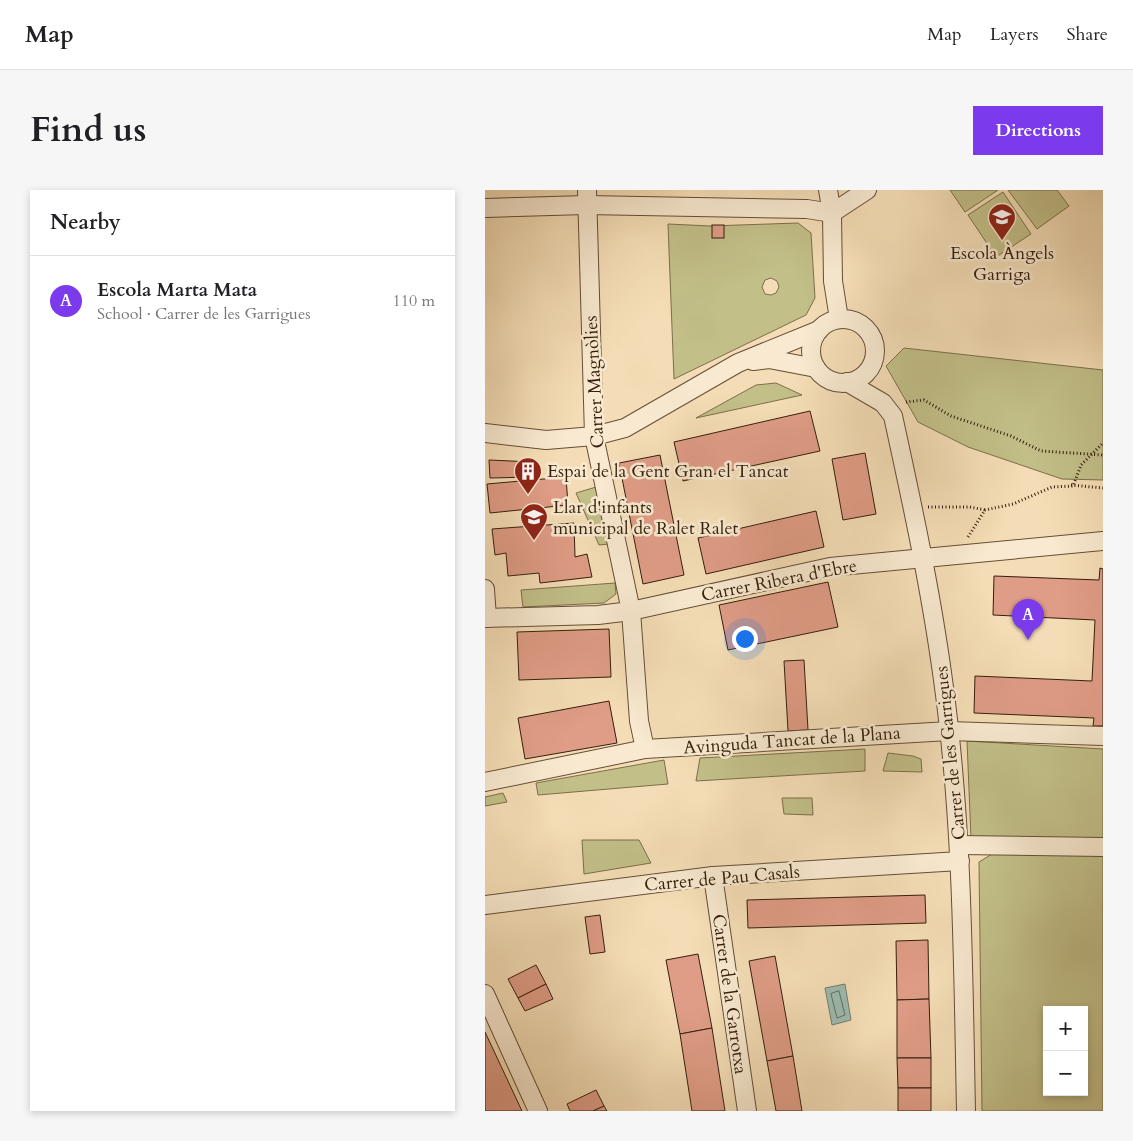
<!DOCTYPE html>
<meta charset="utf-8">
<style>
body{margin:0;font-family:Cardo,serif;background:#f6f6f6;color:#202124}
.controls{position:absolute;right:15px;bottom:15px;display:grid;overflow:hidden;border-radius:0px;box-shadow:0 2px 8px #0003}
.controls button{width:45px;height:45px;display:grid;place-items:center;padding:0;border:0;border-bottom:1px solid #e0e0e0;background:#fff;color:#202124;font:25px sans-serif}
.you{position:absolute;left:259px;top:448px;width:18px;height:18px;margin:-12px;border:4px solid #fff;border-radius:50%;background:#1a73e8;box-shadow:0 0 0 8px #1a73e833}
.badge{display:grid;place-items:center;width:32px;height:32px;border-radius:50%;background:#7c3aed;color:#fff;font-size:16px;font-weight:700}
.pin{position:absolute;translate:-50% -41px;filter:drop-shadow(0 1px 2px #0008)}
.pin::after{content:'';position:absolute;top:26px;width:18px;height:15px;background:inherit;clip-path:polygon(0 0,100% 0,50% 100%)}
.list{margin:0;padding:0;list-style:none}
h2{display:flex;justify-content:space-between;align-items:center;height:65px;margin:0;padding:0 20px;font-size:21px}
h2 small{font-size:16px;font-weight:400;color:#757577}
.list li{display:grid;grid-template-columns:32px 1fr auto;gap:15px;align-items:center;box-sizing:border-box;height:90px;padding:0 20px;border-top:1px solid #e0e0e0}
.list b{display:block;font-size:19px;white-space:nowrap}
.list p{margin:0;font-size:16px;white-space:nowrap;color:#757577}
.list em{font-size:16px;font-style:normal;color:#757577}
.map{position:relative;flex:none;width:618px;height:921px;overflow:hidden;border-radius:0px}
header{display:flex;align-items:center;gap:30px;box-sizing:border-box;height:70px;padding:0 25px;background:#fff;border-bottom:1px solid #e0e0e0}
header strong{font-size:24px}
nav{display:flex;gap:28px;margin-inline-start:auto;font-size:18px}
.intro{display:flex;align-items:center;justify-content:space-between;box-sizing:border-box;height:120px;padding:0 30px}
h1{margin:0;font-size:35px}
.button{padding:12px 22px;border-radius:0px;background:#7c3aed;color:#fff;font-size:18px;font-weight:700}
main{display:flex;gap:30px;padding:0 30px}
aside{flex:1;background:#fff;border-radius:0px;box-shadow:0 2px 8px #0003}
.map>svg:first-child{display:block}
.green{fill:#c2bf89;stroke:#7c6f4a;fill-rule:evenodd}
.water{fill:#9cbbaf;stroke:#737d6e}
.lines{fill:none;stroke-linecap:round;stroke-linejoin:round}
.shore{stroke:#686d5e;stroke-width:1}
.building{fill:#df9c86;stroke:#351f0c}
.minor-casing{stroke:#654e36;stroke-width:20}
.path{stroke:#351f0c;stroke-width:3;stroke-dasharray:1 2.5;stroke-linecap:butt}
.minor{stroke:#f8e9d0;stroke-width:18}
.labels{text-anchor:middle;stroke-width:5;stroke-linejoin:round;paint-order:stroke}
.poi-label{font-size:18px;fill:#351f0c;stroke:#f8e9d0;text-anchor:start}
.street-label{font-size:18px;fill:#351f0c;stroke:#f8e9d0}
</style>
<header>
<strong>Map</strong>
<nav><a>Map</a><a>Layers</a><a>Share</a></nav>
</header>
<div class="intro"><h1>Find us</h1><a class="button">Directions</a></div>
<main>
<aside>
<h2>Nearby<small></small></h2>
<ul class="list">
<li><span class="badge">A</span><div><b>Escola Marta Mata</b><p>School · Carrer de les Garrigues</p></div><em>110 m</em></li>
</ul>
</aside>
<div class="map">
<svg width="618" height="921" viewBox="0 0 618 921">
<rect width="100%" height="100%" fill="#f4ddb6"/>
<filter id="stains"><feTurbulence type="fractalNoise" baseFrequency=".004" numOctaves="4"/><feColorMatrix values="0 0 0 0 .2 0 0 0 0 .09 0 0 0 0 .02 0 0 0 .5 -.17"/></filter>
<radialGradient id="worn" r=".72"><stop offset=".6" stop-color="#630" stop-opacity="0"/><stop offset="1" stop-color="#630" stop-opacity=".3"/></radialGradient>
<g class="green">
<path d="M465 0H513L480 22Z"/>
<path d="M523 0H572L584 16 552 39Z"/>
<path d="M518 2 546 44 511 67 483 25Z"/>
<path d="M313 33 326 43 330 108 321 125 189 189 183 34 225 36ZM286 88 292 91 294 97 291 103 286 105 280 104 277 97 280 90Z"/>
<path d="M419 158 618 180V290L577 289 483 257 433 232 401 176Z"/>
<path d="M291 193 317 205 211 228 271 195Z"/>
<path d="M111 297 124 354 114 355 91 303Z"/>
<path d="M130 393 131 404 119 413 38 417 36 400Z"/>
<path d="M482 551 618 559V649L486 648Z"/>
<path d="M380 559V581L211 591 215 568Z"/>
<path d="M403 563 428 566 436 569 437 582 398 581Z"/>
<path d="M179 570 183 594 53 605 51 593Z"/>
<path d="M18 603 22 612 0 616V607Z"/>
<path d="M297 608H327L328 625 299 624Z"/>
<path d="M154 650 166 673 99 684 97 650Z"/>
<path d="M507 664H618V921H497L494 672ZM562 820H599V902H562Z"/>
</g>
<path class="water" d="M360 794 366 830 347 835 340 798Z"/>
<g class="lines">
<path class="shore" d="M354 801 360 825 352 828 346 804Z"/>
</g>
<g class="building">
<rect x="227" y="35" width="12" height="13"/>
<path d="M325 221 335 261 198 291 189 252Z"/>
<path d="M380 263 391 324 358 330 347 269Z"/>
<path d="M175 265 199 385 158 394 134 273Z"/>
<path d="M4 270 47 272V287L5 288Z"/>
<path d="M81 287 83 315 5 323 2 294Z"/>
<path d="M331 321 339 357 221 384 213 348Z"/>
<path d="M89 333 90 367 102 364 107 387 55 393 54 383 23 386 21 363 10 365 7 339Z"/>
<path d="M615 378 618 379V536H608L609 528 489 523 490 486 607 491 610 430 508 425 509 386 614 390Z"/>
<path d="M343 392 353 437 243 460 234 415Z"/>
<path d="M124 439 126 487 34 490 32 442Z"/>
<path d="M319 470 323 540 303 541 299 471Z"/>
<path d="M124 511 132 553 40 569 33 528Z"/>
<path d="M440 705 441 733 263 738 262 710Z"/>
<path d="M115 725 120 762 105 764 100 727Z"/>
<path d="M443 750 444 809 412 810 411 751Z"/>
<path d="M213 764 227 838 195 844 181 770Z"/>
<path d="M290 766 308 866 282 871 264 771Z"/>
<path d="M51 775 61 794 33 808 23 789Z"/>
<path d="M61 794 68 809 40 821 33 808Z"/>
<path d="M444 809 446 868H412V810Z"/>
<path d="M227 838 240 921H207L195 844Z"/>
<path d="M0 842 37 921H0Z"/>
<path d="M308 866 317 921H291L282 871Z"/>
<path d="M412 868H446V898H413Z"/>
<rect x="413" y="898" width="33" height="23"/>
<path d="M111 900 119 916 108 921H85L82 914Z"/>
<path d="M119 916 122 921H108Z"/>
</g>
<g class="lines">
<g class="minor-casing">
<g id="minor">
<path d="M102 0 109 246 146 421 154 531 160 559"/>
<path d="M343 0 347 23 348 91 354 129"/>
<path d="M0 18 101 15 322 19 347 23 382 0"/>
<circle cx="358" cy="161" r="32"/>
<path d="M268 171 284 169 331 178"/>
<path d="M362 192 398 213 408 226C427 313 446 401 458 490 478 633 478 777 481 921"/>
<path d="M0 243 61 250 109 246 140 238 253 173 334 140"/>
<path d="M0 399 2 428"/>
<path d="M0 428 113 425 146 421 345 377 618 351"/>
<path d="M0 592 160 559 464 541 618 546"/>
<path d="M474 655 618 657"/>
<path d="M228 686 262 921"/>
<path d="M0 715 228 686 475 671"/>
<path d="M0 804 53 921"/>
</g>
</g>
<g class="path">
<path d="M421 212 439 210 466 226 526 246 556 261 618 265"/>
<path d="M586 295 618 298"/>
<path d="M443 317H485L500 320"/>
<path d="M483 347 500 320 528 314 567 297 588 296 596 275 618 253"/>
</g>
<use href="#minor" class="minor"/>
</g>
<defs>
<g id="school-pin" transform="scale(1.4375)"><path d="M0 17L-7.5 6A9.5 9.5 0 1 1 7.5 6Z" fill="#8f2418" stroke="#f8e9d0"/><path d="M0-5L7-2L0 1L-7-2ZM-4 1L0 2.5L4 1V4Q0 6-4 4Z" fill="#fff"/></g>
<g id="building-pin" transform="scale(1.4375)"><path d="M0 17L-7.5 6A9.5 9.5 0 1 1 7.5 6Z" fill="#8f2418" stroke="#f8e9d0"/><path d="M-4-6H4V6H1V3H-1V6H-4ZM-2.5-4.3h1.7v1.8h-1.7ZM.8-4.3h1.7v1.8H.8ZM-2.5-1h1.7V.8h-1.7ZM.8-1h1.7V.8H.8Z" fill="#fff"/></g>
</defs>
<g fill-rule="evenodd">
<use href="#school-pin" x="517" y="27"/>
<use href="#building-pin" x="43" y="281"/>
<use href="#school-pin" x="49" y="327"/>
</g>
<g class="labels">
<g class="poi-label">
<text x="517" y="69" text-anchor="middle">Escola Àngels<tspan x="517" dy="21">Garriga</tspan></text>
<text x="62" y="287">Espai de la Gent Gran el Tancat</text>
<text x="68" y="323">Llar d'infants<tspan x="68" dy="21">municipal de Ralet Ralet</tspan></text>
</g>
<g class="street-label">
<text transform="translate(109 192) rotate(-93)" y="6">Carrer Magnòlies</text>
<text transform="translate(294 390) rotate(-11)" y="6">Carrer Ribera d'Ebre</text>
<text transform="translate(307 550) rotate(-4)" y="6">Avinguda Tancat de la Plana</text>
<text transform="translate(465 563) rotate(-96)" y="6">Carrer de les Garrigues</text>
<text transform="translate(237 688) rotate(-5)" y="6">Carrer de Pau Casals</text>
<text transform="translate(245 804) rotate(82)" y="6">Carrer de la Garrotxa</text>
</g>
</g>
<rect width="100%" height="100%" filter="url(#stains)"/>
<rect width="100%" height="100%" fill="url(#worn)"/>
</svg>
<div class="controls">
<button>+</button>
<button>−</button>
</div>
<div class="you"></div>
<div class="pin badge" style="left:543px;top:450px">A</div>
</div>
</main>
